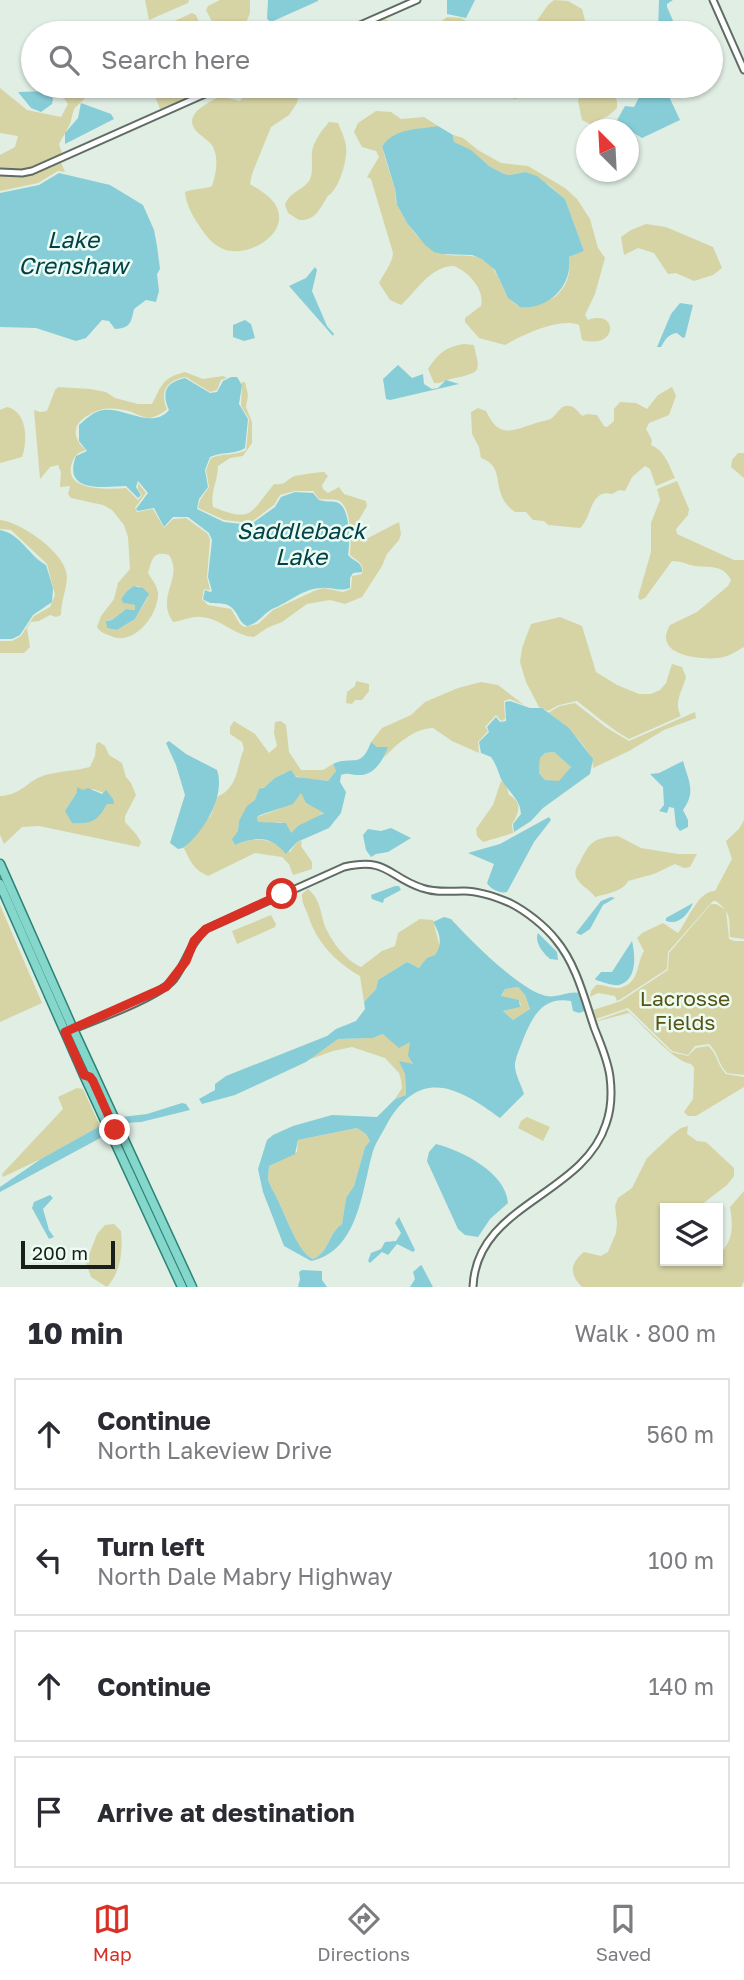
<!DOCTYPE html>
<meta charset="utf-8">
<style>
body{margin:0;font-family:"Golos Text",sans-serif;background:#f7f7f7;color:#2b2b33}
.controls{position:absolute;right:21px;bottom:21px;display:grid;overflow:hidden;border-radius:0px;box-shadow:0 2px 5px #0004}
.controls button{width:63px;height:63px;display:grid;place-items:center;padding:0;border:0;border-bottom:2px solid #e1e1e2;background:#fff;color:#2b2b33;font:35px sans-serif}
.compass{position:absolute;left:576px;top:119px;width:63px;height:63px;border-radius:50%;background:#fff;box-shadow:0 2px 5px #0004;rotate:336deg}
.scale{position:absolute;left:21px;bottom:18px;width:94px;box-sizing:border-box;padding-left:7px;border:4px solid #191f1b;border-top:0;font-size:19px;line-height:24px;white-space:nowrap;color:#191f1b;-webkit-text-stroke:5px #edfcf2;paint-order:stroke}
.stop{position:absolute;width:21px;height:21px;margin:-16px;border:5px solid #d93025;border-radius:50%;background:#fff}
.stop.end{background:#d93025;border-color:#fff;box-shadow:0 2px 7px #0008}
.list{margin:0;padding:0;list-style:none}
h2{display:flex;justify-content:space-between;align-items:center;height:91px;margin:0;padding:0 28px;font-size:30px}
h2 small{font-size:23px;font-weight:400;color:#7c7c81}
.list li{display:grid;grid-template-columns:46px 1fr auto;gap:21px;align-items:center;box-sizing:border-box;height:112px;margin:0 14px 14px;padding:0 14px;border:2px solid #e1e1e2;border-radius:0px}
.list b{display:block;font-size:26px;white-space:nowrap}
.list p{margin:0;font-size:23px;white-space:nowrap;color:#7c7c81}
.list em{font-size:23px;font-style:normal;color:#7c7c81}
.icon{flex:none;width:38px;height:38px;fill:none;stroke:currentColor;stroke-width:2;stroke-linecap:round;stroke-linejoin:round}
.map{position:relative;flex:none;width:744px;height:1287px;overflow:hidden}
.search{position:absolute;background:#fff;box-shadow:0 2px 5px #0004;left:21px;right:21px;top:21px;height:77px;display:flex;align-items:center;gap:18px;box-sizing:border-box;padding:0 24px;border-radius:38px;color:#7c7c81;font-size:26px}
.sheet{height:595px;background:#fff}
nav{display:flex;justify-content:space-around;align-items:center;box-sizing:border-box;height:98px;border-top:2px solid #e1e1e2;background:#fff;font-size:19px;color:#7c7c81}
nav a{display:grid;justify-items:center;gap:4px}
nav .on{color:#d93025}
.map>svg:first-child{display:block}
.green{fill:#d6d4a5;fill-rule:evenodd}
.water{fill:#87cdd7;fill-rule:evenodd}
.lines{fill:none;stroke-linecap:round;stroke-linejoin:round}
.tertiary-casing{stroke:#5f6c63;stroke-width:9}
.primary-casing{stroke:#2a8477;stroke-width:11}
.tertiary{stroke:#fff;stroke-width:5}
.primary{stroke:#85d6cb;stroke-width:8}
.route{stroke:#d93025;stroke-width:9}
.labels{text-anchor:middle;stroke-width:5;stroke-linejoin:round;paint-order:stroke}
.park-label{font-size:21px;fill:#585416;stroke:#edfcf2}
.water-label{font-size:23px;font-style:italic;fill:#00424a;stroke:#edfcf2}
</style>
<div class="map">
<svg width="744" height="1287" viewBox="0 0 744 1287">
<rect width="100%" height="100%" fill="#e0eee4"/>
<g class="green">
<path d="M145 0H189L188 3 149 20Z"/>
<path d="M220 0H250V13L242 33H218L206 10 208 6Z"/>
<path d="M554 0 568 1 582 9 586 24 583 33H528L548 5Z"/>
<path d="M192 13 196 15 204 33H156L155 30Z"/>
<path d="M447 17 461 18 473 25 475 33H437L439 23Z"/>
<path d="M382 18 394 23 402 31H423V33H368L367 27Z"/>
<path d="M63 86H89L92 91 74 109 70 124 59 144 62 154C46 168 22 171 0 170V155L15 147 18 136 0 133V88L27 110 61 117 68 104 64 98Z"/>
<path d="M151 86H215L160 109Z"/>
<path d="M273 86H296L300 89 297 103 289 115 271 127 252 174 250 184C259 190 269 195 275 204 293 233 248 259 223 249 212 244 207 237 200 227 193 217 186 204 185 192 194 188 203 190 212 186 216 174 219 159 213 147 210 141 202 137 197 132 181 115 208 103 220 96L240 101C250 88 258 88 273 86Z"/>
<path d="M503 86H556L554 89 514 99 503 89Z"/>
<path d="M596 88 611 90 617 101V108L608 116 590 124 582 120 578 101 580 95Z"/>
<path d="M376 111 391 112 401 119 424 117 438 126 382 145C385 160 390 173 394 186 396 193 395 201 398 207 407 225 422 246 440 253 456 259 473 251 487 262 505 276 503 317 537 305 543 302 551 300 556 296 568 285 571 273 569 257L584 251 565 199 549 185 525 172 510 175 504 174 489 166 470 150 454 142 453 135 463 138 478 150 501 163 528 166 565 188 577 199 590 219 598 248 605 258 595 294 585 315 588 320C619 309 618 350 582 340L579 325C560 317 522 335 505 345L479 338 465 322V318L481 306C485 290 469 272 454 266 430 266 417 291 401 305L390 300 379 283C384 273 392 264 393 253L371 179 367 177 379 157 376 151 362 147 354 132 358 123Z"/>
<path d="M329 122 338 123C342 133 348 144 346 155 345 165 340 183 333 191 330 196 328 194 326 199 319 210 315 221 299 220L288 213 285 205C290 191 302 191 309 181 314 173 311 162 312 152 313 142 322 130 329 122Z"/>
<path d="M60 160 65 172 58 171 38 183 0 191V174L22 175Z"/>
<path d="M646 224 666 227 713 247 722 268 713 275 694 281 676 273 668 274 654 253 638 248 624 255 621 237 631 230Z"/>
<path d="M464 344 474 345C479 370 484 372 455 378 447 379 442 384 434 383L428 369C438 354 445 347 464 344Z"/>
<path d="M185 372 203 379 223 376 227 378 221 380 217 390 210 392 186 377C167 380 159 391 167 409 164 413 153 418 148 418 143 417 136 414 132 412 117 408 102 406 89 415 85 417 79 421 77 426 73 435 79 445 86 450 76 453 74 456 71 466 66 492 110 489 126 488L138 500 142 495 138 489V483L146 493 135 508 137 512 153 509 164 528 173 519 186 518 208 534 210 540 207 577 210 590 204 589 202 599 208 605 231 609 240 624 244 627 258 624 273 610 314 591 323 588 343 592 351 589 352 576 362 574C365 563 357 561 350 555 351 542 352 504 337 500 332 499 325 500 319 499L313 491H295L280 495 274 505 250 523 224 520 198 508 200 500 209 487 206 470 211 458C222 453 236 456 246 450L249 419 241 406 242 382H245L248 395 246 407 252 422V443L243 456 230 458 218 466C218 480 210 493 213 507 253 523 250 513 274 484 286 486 286 479 295 476 299 475 319 472 324 472L328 476 322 485 323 489 328 493 339 487 344 494 366 501 367 506 357 523 359 529 368 538 399 522 401 534 399 540 387 554 382 566 362 597 345 604 330 600 307 604 282 622 267 628 254 637C234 636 221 618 201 617 191 616 183 621 173 622 155 596 184 578 169 555 152 550 152 561 148 573 152 580 157 585 158 593 159 615 133 647 111 636 104 633 101 633 97 627L101 616 114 599 118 583 130 569 128 537 124 525 112 510 103 505 71 498 68 494 70 486 60 487 61 472 58 465 50 467 40 479 34 410 40 412 47 411 55 390 58 387 90 389 106 392 115 398 138 404H152C162 385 162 378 185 372ZM134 586H139L148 597 135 619 117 630 107 628 108 620H112L126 609 135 610V605L123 603 121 599 127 591Z"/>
<path d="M672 387 676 396 669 415 649 423 646 429 652 440 651 445C665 451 669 465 675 478L656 486 650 469 645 466 632 477 625 491 619 490 612 494C590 488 592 518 580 528L548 525 544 521 533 520 526 512H515C488 493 508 467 481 458L479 447 472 434 471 412 478 408 486 411C499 439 511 431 536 423 542 421 547 421 552 418 558 413 561 404 570 406 575 407 579 413 582 416L587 414 597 415 604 426 607 427 614 421V409L620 402 636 403 647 409 658 395Z"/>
<path d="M7 407C27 411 28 441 22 457L0 463V410Z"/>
<path d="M738 453H744V478L731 467 732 460Z"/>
<path d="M677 481 689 509 688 515 676 529 677 534 734 560H744V647C735 652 728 657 718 658 699 660 652 655 670 625L697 612 728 586 731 580C723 564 709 568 695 566 686 564 680 561 672 561L645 598 640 600 638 597 651 552V523L660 500 657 489Z"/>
<path d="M0 520C21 522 68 554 67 578 66 591 61 602 61 615L56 617 50 615 39 621 31 622 27 628 30 647 24 653H0V641H12L21 636 34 616 50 607 55 595 47 564 11 530 0 529Z"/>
<path d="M560 617 582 626 596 672 617 685 639 694H651L660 690 666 683 672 664 682 667 686 677C683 690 673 702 681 716L629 739C610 728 595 715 577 701L559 705 548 711 539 707 526 682 520 662 522 648 531 624Z"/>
<path d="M356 681 369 684V691L362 700H355L352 704 346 703 347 692 355 686Z"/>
<path d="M481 682 498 685 524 705 510 699 504 701 505 719 501 721 496 715 485 727 488 731 478 742 479 753 452 741 433 728C415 728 395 745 384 758L388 747H377L371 742 382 728 411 715 425 702 458 688Z"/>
<path d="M575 703 607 728 629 741 695 712 696 718 664 730 629 751 593 768C594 750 563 722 548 713L560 706Z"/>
<path d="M234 721 255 734 269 753 277 746 274 733 275 722 281 721 286 725 289 752 301 770H323L333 764 336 771 328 781 307 779 284 773 265 787H262L255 801 239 821 238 831 233 839 235 845C258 835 269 839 290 852L297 842 302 841 301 846 312 862V869L293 875 289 864 282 857 255 853 208 876C194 870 190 861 184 848L211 815 217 797C239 787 236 767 244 749L242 742 230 734V727Z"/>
<path d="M99 742 105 746 109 755 122 763 126 777 131 783 136 795 125 816V822L136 834 141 842 139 847 39 826 22 827 4 844 0 835V796C22 795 25 782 45 775 60 771 75 771 90 767L95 756 96 744ZM93 789 104 793 107 804 104 809 65 811 77 792Z"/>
<path d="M554 752 571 767 559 782 545 780 539 773 540 758 545 753Z"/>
<path d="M501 781 506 785 509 795C523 802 519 813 512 824L513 833 483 842 477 836 476 829 493 805Z"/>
<path d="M301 792 306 803 324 812 291 834 281 822 266 824 258 822 257 817C271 812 293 806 301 792Z"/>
<path d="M744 820V939L730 937C729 918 732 914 716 901H713L668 952 667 969 621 999 617 1001 615 996 598 993 590 997 591 991 596 985C604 984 611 989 619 988 640 984 636 964 644 951L637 938 642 933 663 923 678 933C688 920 698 891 715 891L732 859 726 841 739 829Z"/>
<path d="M618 836 641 848 678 854H697L690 867 684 868 675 864 654 874 628 881C624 891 606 894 595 897 590 889 580 886 576 877 574 870 577 867 580 862 590 841 594 838 618 836Z"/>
<path d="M308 889C320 899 320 910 324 924 331 941 345 960 361 967L382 951 395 946 398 933 420 919 433 920 440 948 435 955 419 968 407 962 378 980 376 989 364 1002 360 976C334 961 316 941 308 915 305 907 302 904 302 894Z"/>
<path d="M711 904H716L726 910 729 939 734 941H744V1075L727 1073C718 1064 718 1052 709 1044L695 1046 688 1055 672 1051 628 1008 596 1019 593 1010 621 1001 668 970 669 953Z"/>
<path d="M0 905 42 1003 0 1022Z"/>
<path d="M271 915 276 924 275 927 237 944 232 931Z"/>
<path d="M518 987 525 995 530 1009 513 1020 503 1011 521 1005 519 1000 501 997 505 989Z"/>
<path d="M627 1010 671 1052 688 1056 696 1048 708 1046C717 1053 717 1065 726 1074L744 1077V1087L696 1116H688L684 1112 693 1099 694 1068 691 1064C674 1062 643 1025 629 1013L594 1022 592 1017 596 1021Z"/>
<path d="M383 1034 410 1041 413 1065 400 1062 405 1074 406 1095 395 1099 402 1088 401 1080 399 1073 385 1058 352 1047 333 1051 308 1060 338 1039 373 1038Z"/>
<path d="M77 1088 83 1089 100 1126 45 1157 3 1177 2 1174 63 1109 58 1097Z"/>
<path d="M527 1117 550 1127 543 1141 518 1128 521 1121Z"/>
<path d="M688 1126 687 1134 697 1141 706 1142 734 1168V1176L727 1185 697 1208H665V1261H718V1256C734 1240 733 1227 730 1207L744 1191V1281L741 1287H582C570 1275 569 1264 584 1252L601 1256 608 1252 616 1233 617 1223 615 1206 618 1198 632 1188 647 1158 673 1134 681 1128Z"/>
<path d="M357 1128 366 1134 370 1141 365 1147 354 1186 346 1198 342 1224C329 1232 329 1253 313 1259 296 1252 283 1206 272 1189L268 1180 269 1166 297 1152 298 1140Z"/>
<path d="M114 1224 121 1231C123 1251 121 1271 107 1287L91 1277 86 1263 97 1234 105 1225Z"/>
</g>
<g class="water">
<path d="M268 0H318V1L271 22 267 19Z"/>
<path d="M447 0H475L466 18 447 14Z"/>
<path d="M659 0H673L667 4V7L678 32 676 33H658Z"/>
<path d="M645 86H664L680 120 642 138 616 122 625 106 634 107Z"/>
<path d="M50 91 53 99 52 104 41 112 31 108 18 92Z"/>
<path d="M81 103 111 114 114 119 65 144V133L78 118Z"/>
<path d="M438 126 453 135 454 142 471 150 489 166 504 174 510 175 525 172 537 176 565 199 584 251 569 257C573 285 549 310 520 307L508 298 495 270 482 259 472 255 442 254 434 252 425 245 407 223 397 205 395 189 382 146C397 127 417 130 438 126Z"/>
<path d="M59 173 110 185 143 205 154 230 157 246 160 269 157 274 159 291 156 302 146 300 134 309C131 323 130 328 115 329L109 321 102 320 86 338 76 341 36 328 0 327V193L39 185Z"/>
<path d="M315 267 317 270 312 291 327 326 334 334 333 336 289 286 306 278Z"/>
<path d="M680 303 693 305 685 337 683 338 677 333C668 334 665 340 661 347H657L671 314Z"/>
<path d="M245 320 251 324 255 338 244 341 233 337V325Z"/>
<path d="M398 365 412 378 423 374 424 384 432 389 438 388 446 380 459 384 390 400 386 399 383 379Z"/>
<path d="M231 377H237L242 385 239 404 248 419 245 448C237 454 220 452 210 457L205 470 208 487 199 499 197 509 224 522 250 525 275 507 281 497 295 492 313 493 319 500C325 502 331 501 336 502 351 505 350 544 348 555 354 562 363 562 362 572L353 573 350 578V588C340 592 330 587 321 588 304 588 288 603 272 609 262 615 259 623 247 626 238 622 239 613 231 607 222 600 212 607 203 599L205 590 210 592 212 591 208 577 212 540 209 533 188 517H173L164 527 154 508 138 511 136 509 148 493 138 481 136 487 141 495 138 498 126 486C103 487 62 493 76 456L87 451 79 441V425C86 419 94 411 103 410 125 407 152 430 169 410 161 392 166 382 185 378L210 393 217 392 223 381Z"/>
<path d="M0 530C21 534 28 555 46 565L53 588 52 602 33 615 20 635 12 639H0Z"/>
<path d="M134 586 143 588 149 594 135 619 117 630 107 628 106 621 112 620 126 609 135 610V605L123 603 121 599 127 591Z"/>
<path d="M510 701 530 708H542L569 728 593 759 590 774 543 808 531 821 514 832 513 824 521 814C520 798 508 792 501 779 498 771 496 764 491 757L481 753 479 742 489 732 487 727 496 717 500 722 506 721 505 702ZM554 752 571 767 559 781 545 780 539 773 540 758 545 753Z"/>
<path d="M169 741 186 754 217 770C226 796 203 833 183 848L178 849 170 843 185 795 176 765 166 743Z"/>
<path d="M371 742 377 747H388C384 759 374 776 359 775 351 775 349 772 341 775L340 782 346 792 341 813 329 828 297 842 286 854C271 836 256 836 235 845L232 839 238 831 239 821 247 806 255 800 259 789 265 787 275 778 291 770 296 777 328 781 336 771 333 764C352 755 361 770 371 742ZM301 793 306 803 324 813 298 826 291 833 286 823 258 822 257 817 260 815 293 804Z"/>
<path d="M683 761C689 782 696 792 683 810L688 820V827L680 831 676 826 674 808 669 807 667 813 659 811 664 805 663 787 650 774 659 773Z"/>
<path d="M77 787 83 790 88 788 102 794 106 790 113 799 114 804H107C97 821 93 824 72 823L65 811 77 792Z"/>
<path d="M549 817 551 820 534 842 507 892C501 894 490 889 487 883L494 864 468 853 500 844Z"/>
<path d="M391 828 411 838 388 852 376 854 371 857 366 850 363 835 368 829 381 831Z"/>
<path d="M395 886H399L401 890 384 899 383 903 372 899 371 895Z"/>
<path d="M611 897 615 898 603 905 590 929 581 935 576 933 601 901Z"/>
<path d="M693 903C689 913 679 926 666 921V918Z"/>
<path d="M444 917 451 919C470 940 517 987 543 995 555 1000 568 990 580 993L585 1011 579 1013 573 1011 571 1001C543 996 533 1016 524 1037 521 1046 517 1053 515 1063 514 1073 521 1084 524 1094L500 1118C458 1087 421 1067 388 1122 383 1132 377 1140 373 1151 362 1189 359 1251 311 1261L284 1246 263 1192 258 1169 267 1140 273 1135 293 1126 332 1115 377 1117 395 1099 406 1095 405 1074 399 1061 413 1064 408 1056 410 1042 399 1048 383 1034 373 1038 338 1039 306 1062 235 1095 202 1104 199 1099 215 1090V1084L226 1076 327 1036 336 1029 356 1021 365 1009 364 1002 376 989 378 980 407 962 419 968 427 958 435 955C443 944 440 933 433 922ZM518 987 525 995 530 1009 513 1020 503 1011 520 1007 519 1000 501 996 505 989ZM357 1128 366 1134 370 1141 365 1147 354 1186 346 1198 342 1224C329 1232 329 1253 313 1259 296 1252 283 1206 272 1189L268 1180 269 1166 295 1154 298 1140Z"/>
<path d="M538 933 557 952 558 960 550 959C543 953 534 942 538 933Z"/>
<path d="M632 941C635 954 638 980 619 985 612 986 603 982 596 980L595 979 601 972H612Z"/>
<path d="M182 1103 186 1104 190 1110 141 1122 125 1123 122 1117 147 1114Z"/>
<path d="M100 1126 104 1136 0 1192V1187L41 1159Z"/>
<path d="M436 1144C463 1151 506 1173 508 1203L490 1219 478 1237 465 1235 458 1229 427 1161 429 1152Z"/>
<path d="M50 1195 53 1198 43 1209 49 1230 54 1237 49 1239 32 1208 34 1202Z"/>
<path d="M399 1217 415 1250 413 1252 397 1244 388 1255 382 1252 370 1263 368 1261 371 1253 381 1249 385 1242 396 1241 401 1233 395 1223Z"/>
<path d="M421 1265 422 1266 433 1287H410L415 1279 413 1272Z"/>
<path d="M302 1270 322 1271V1280L327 1287H298L300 1279 299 1272Z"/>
</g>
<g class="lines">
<g class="tertiary-casing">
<g id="tertiary">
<path d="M713 0 744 70"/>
<path d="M342 33 417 0"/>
<path d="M0 172 22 173 32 171 223 86"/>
<path d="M71 1030C95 1020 159 997 174 979 186 963 190 943 206 929L344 867C388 857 388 877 422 888 436 893 450 891 464 891 480 891 496 897 510 903 526 911 545 926 556 940 576 964 584 997 594 1027 600 1043 608 1060 610 1077 612 1093 611 1110 606 1124 583 1196 476 1204 473 1287"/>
</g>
</g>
<g class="primary-casing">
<g id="primary">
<path d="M0 864 73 1029 192 1287"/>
<path d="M0 884 84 1075 182 1287"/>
</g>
</g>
<use href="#tertiary" class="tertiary"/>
<use href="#primary" class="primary"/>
</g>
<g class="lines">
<path class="route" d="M115 1130 93 1081 90 1077 84 1075 65 1032 166 987 186 961 194 941 206 929 282 894"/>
</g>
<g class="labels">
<g class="park-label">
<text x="685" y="1006">Lacrosse<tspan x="685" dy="24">Fields</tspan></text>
</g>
<g class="water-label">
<text x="73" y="248">Lake<tspan x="73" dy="26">Crenshaw</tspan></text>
<text x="301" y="539">Saddleback<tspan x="301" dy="26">Lake</tspan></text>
</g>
</g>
</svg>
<div class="controls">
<button><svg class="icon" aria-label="layers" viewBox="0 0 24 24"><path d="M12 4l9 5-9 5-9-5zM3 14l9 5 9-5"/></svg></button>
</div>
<svg class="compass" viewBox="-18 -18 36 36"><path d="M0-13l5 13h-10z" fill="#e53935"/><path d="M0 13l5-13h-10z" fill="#7c7c81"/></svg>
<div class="scale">200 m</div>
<div class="stop" style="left:282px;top:894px"></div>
<div class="stop end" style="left:115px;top:1130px"></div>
<div class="search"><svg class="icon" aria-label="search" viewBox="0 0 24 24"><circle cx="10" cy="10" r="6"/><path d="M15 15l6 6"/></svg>Search here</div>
</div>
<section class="sheet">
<h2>10 min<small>Walk · 800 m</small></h2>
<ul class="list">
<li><svg class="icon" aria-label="ahead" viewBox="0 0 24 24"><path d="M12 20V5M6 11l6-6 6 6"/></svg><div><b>Continue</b><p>North Lakeview Drive</p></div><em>560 m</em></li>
<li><svg class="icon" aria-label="left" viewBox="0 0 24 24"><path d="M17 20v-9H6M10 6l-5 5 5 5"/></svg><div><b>Turn left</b><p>North Dale Mabry Highway</p></div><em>100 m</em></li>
<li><svg class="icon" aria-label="ahead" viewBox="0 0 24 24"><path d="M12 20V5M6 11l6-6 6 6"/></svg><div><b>Continue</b></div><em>140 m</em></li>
<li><svg class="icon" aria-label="arrive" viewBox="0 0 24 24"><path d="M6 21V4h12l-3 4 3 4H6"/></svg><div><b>Arrive at destination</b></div></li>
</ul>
</section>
<nav>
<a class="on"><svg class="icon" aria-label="map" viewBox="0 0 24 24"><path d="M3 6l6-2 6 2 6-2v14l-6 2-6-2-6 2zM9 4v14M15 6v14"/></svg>Map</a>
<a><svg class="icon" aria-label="directions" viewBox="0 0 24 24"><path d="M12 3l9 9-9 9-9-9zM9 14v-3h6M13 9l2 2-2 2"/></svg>Directions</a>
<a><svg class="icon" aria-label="saved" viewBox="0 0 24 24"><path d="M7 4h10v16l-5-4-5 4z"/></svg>Saved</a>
</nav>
